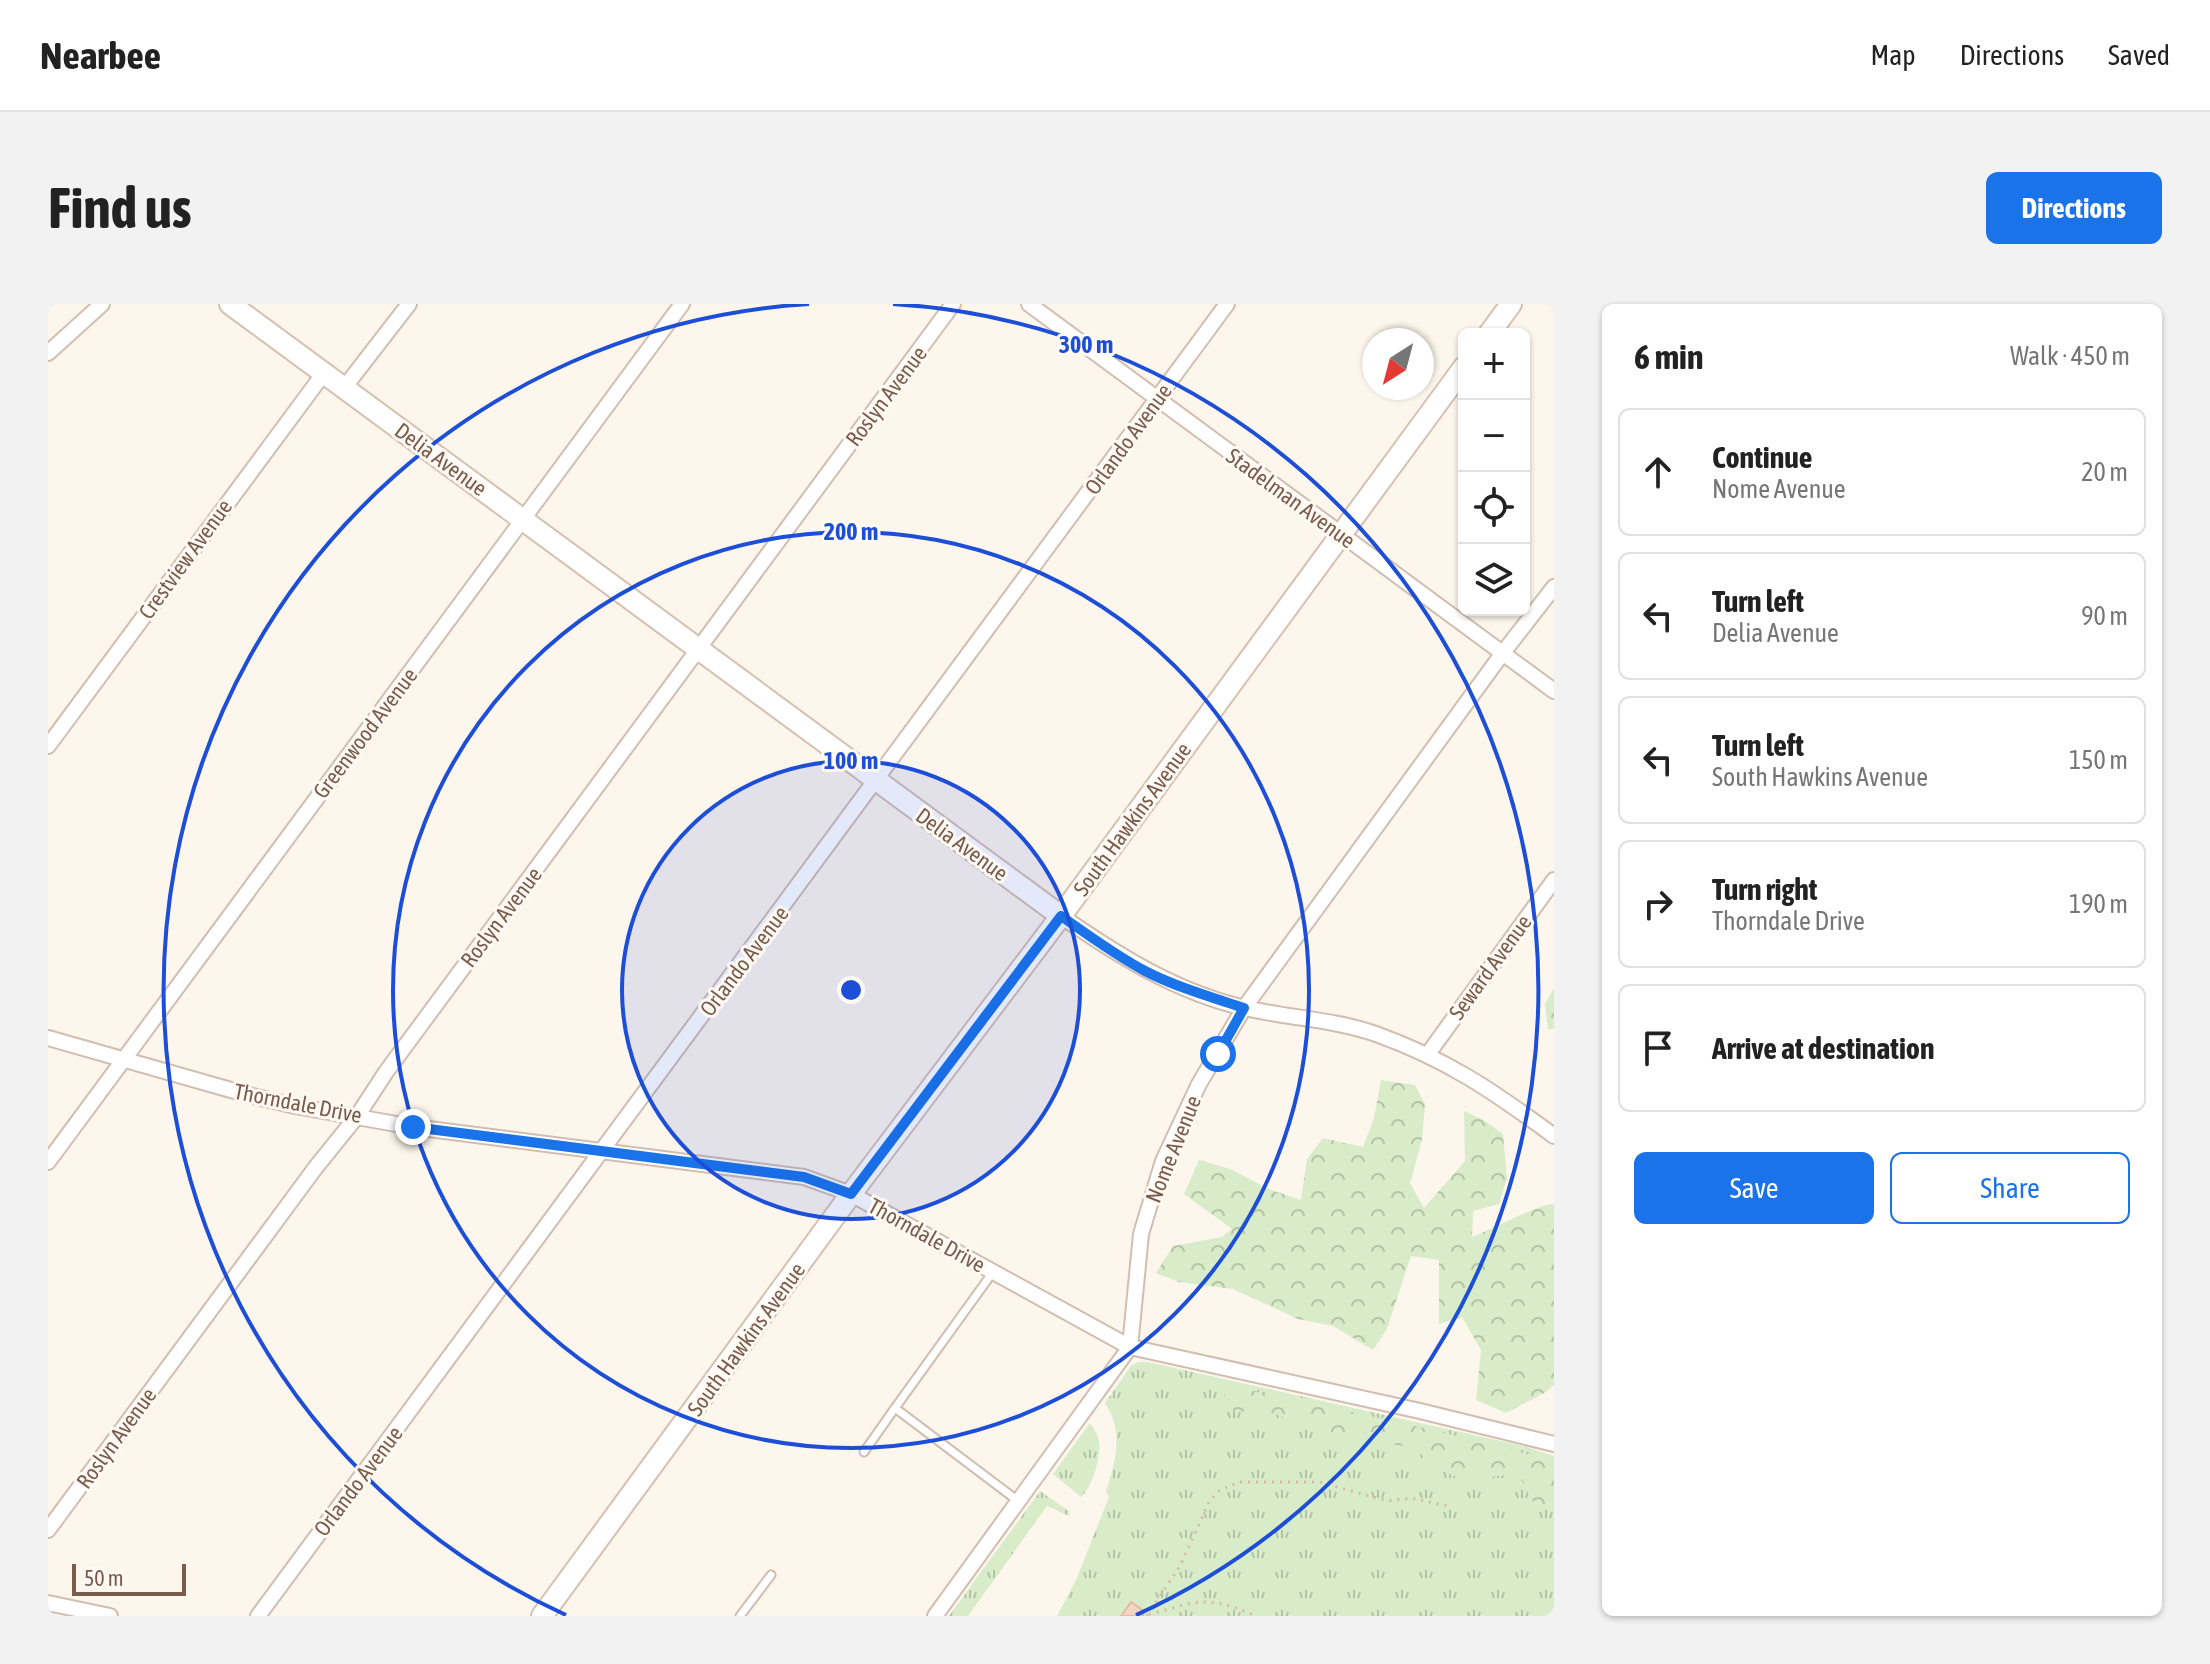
<!DOCTYPE html>
<meta charset="utf-8">
<style>
body{margin:0;font-family:"Asap Condensed",sans-serif;background:#f2f2f2;color:#222}
.controls{position:absolute;right:24px;top:24px;display:grid;overflow:hidden;border-radius:12px;box-shadow:0 2px 6px #0004}
.controls button{width:72px;height:72px;display:grid;place-items:center;padding:0;border:0;border-bottom:2px solid #e0e0e0;background:#fff;color:#222;font:40px sans-serif}
.compass{position:absolute;left:1314px;top:24px;width:72px;height:72px;border-radius:50%;background:#fff;box-shadow:0 2px 6px #0004;rotate:216deg}
.scale{position:absolute;left:24px;bottom:20px;width:114px;box-sizing:border-box;padding-left:8px;border:4px solid #7a5c4d;border-top:0;font-size:22px;line-height:28px;white-space:nowrap;color:#7a5c4d;-webkit-text-stroke:6px #fffaf3;paint-order:stroke}
.stop{position:absolute;width:24px;height:24px;margin:-18px;border:6px solid #1a73e8;border-radius:50%;background:#fff}
.stop.end{background:#1a73e8;border-color:#fff;box-shadow:0 2px 8px #0008}
.list{margin:0;padding:0;list-style:none}
h2{display:flex;justify-content:space-between;align-items:center;height:104px;margin:0;padding:0 32px;font-size:34px}
h2 small{font-size:26px;font-weight:400;color:#767676}
.list li{display:grid;grid-template-columns:52px 1fr auto;gap:24px;align-items:center;box-sizing:border-box;height:128px;margin:0 16px 16px;padding:0 16px;border:2px solid #e0e0e0;border-radius:12px}
.list b{display:block;font-size:30px;white-space:nowrap}
.list p{margin:0;font-size:26px;white-space:nowrap;color:#767676}
.list em{font-size:26px;font-style:normal;color:#767676}
.actions{display:flex;gap:16px;padding:24px 32px}
.actions a{flex:1;padding:18px 0;border:2px solid #1a73e8;border-radius:12px;text-align:center;font-size:28px;color:#1a73e8}
.actions .main{background:#1a73e8;color:#fff}
.icon{flex:none;width:44px;height:44px;fill:none;stroke:currentColor;stroke-width:2;stroke-linecap:round;stroke-linejoin:round}
.map{position:relative;flex:none;width:1506px;height:1312px;overflow:hidden;border-radius:12px}
header{display:flex;align-items:center;gap:48px;box-sizing:border-box;height:112px;padding:0 40px;background:#fff;border-bottom:2px solid #e0e0e0}
header strong{font-size:38px}
nav{display:flex;gap:44px;margin-inline-start:auto;font-size:28px}
.intro{display:flex;align-items:center;justify-content:space-between;box-sizing:border-box;height:192px;padding:0 48px}
h1{margin:0;font-size:56px}
.button{padding:20px 36px;border-radius:12px;background:#1a73e8;color:#fff;font-size:28px;font-weight:700}
main{display:flex;gap:48px;padding:0 48px}
aside{flex:1;background:#fff;border-radius:12px;box-shadow:0 2px 6px #0004}
.map>svg:first-child{display:block}
.grass{fill:url(#grass-tufts)}
.forest{fill:url(#forest-crowns)}
.building{fill:#f3d5c3;stroke:#e6bba3;stroke-width:2}
.lines{fill:none;stroke-linecap:round;stroke-linejoin:round}
.lane-casing{stroke:#d1beb0;stroke-width:11}
.street-casing{stroke:#d1beb0;stroke-width:18}
.secondary-casing{stroke:#d6c0b0;stroke-width:24}
.path{stroke:#d9b8a5;stroke-width:3;stroke-dasharray:2 6;stroke-linecap:butt}
.lane{stroke:#fff;stroke-width:7}
.street{stroke:#fff;stroke-width:14}
.secondary{stroke:#fff;stroke-width:20}
.route{stroke:#1a73e8;stroke-width:10}
.ring{fill:none;stroke:#1d4ed8;stroke-width:4}
.labels{text-anchor:middle;stroke-width:6;stroke-linejoin:round;paint-order:stroke}
.street-label{font-size:22px;fill:#7a5c4d;stroke:#fffaf3}
.centre{fill:#1d4ed8;stroke:#fffaf3;stroke-width:4}
.ring-label{font-size:24px;text-anchor:middle;font-weight:bold;fill:#1d4ed8;stroke:#fffaf3;stroke-width:6;stroke-linejoin:round;paint-order:stroke}
</style>
<header>
<strong>Nearbee</strong>
<nav><a>Map</a><a>Directions</a><a>Saved</a></nav>
</header>
<div class="intro"><h1>Find us</h1><a class="button">Directions</a></div>
<main>
<div class="map">
<svg width="1506" height="1312" viewBox="0 0 1506 1312">
<defs>
<pattern id="grass-tufts" width="24" height="20" patternUnits="userSpaceOnUse" patternTransform="scale(2)"><rect width="24" height="20" fill="#d8ecc9"/><path d="M3 7l-1-3M5 7V3M7 7l1-3M15 17l-1-3M17 17v-4M19 17l1-3" fill="none" stroke="#b4c2a5"/></pattern>
<pattern id="forest-crowns" width="20" height="18" patternUnits="userSpaceOnUse" patternTransform="scale(2)"><rect width="20" height="18" fill="#d8ecc9"/><path d="M2 6a3 3 0 1 1 6 0M12 15a3 3 0 1 1 6 0" fill="none" stroke="#b4c2a5"/></pattern>
</defs>
<rect width="100%" height="100%" fill="#fdf6ec"/>
<g class="grass">
<path d="M1090 1058H1100L1475 1142 1506 1152V1312H1009L1028 1276 1061 1193 1058 1187C1068 1157 1076 1128 1057 1099L1083 1062Z"/>
<path d="M1042 1119C1046 1125 1050 1130 1051 1137 1053 1152 1045 1183 1033 1193L1005 1170Z"/>
<path d="M992 1187 1021 1207V1212L999 1202 920 1312H901Z"/>
</g>
<g class="forest">
<path d="M1506 684V725H1500L1497 700Z"/>
<path d="M1333 776 1367 781 1377 800 1374 836 1362 879 1376 904 1417 857 1416 807 1437 817 1455 830 1459 874 1451 900 1425 907 1424 933C1441 927 1494 898 1506 900V1081L1498 1088 1458 1109 1428 1096 1433 1046 1414 1013 1391 1020V956L1363 952 1339 1025 1325 1046 1285 1022 1250 1015 1185 985 1131 978 1108 969 1125 942 1174 933 1184 925 1136 890 1151 856 1182 865 1223 886 1253 896 1259 855 1275 834 1315 843 1326 814Z"/>
<path d="M1178 1085 1206 1087C1272 1102 1339 1115 1405 1131 1439 1139 1474 1146 1506 1161V1207C1470 1200 1488 1181 1467 1173 1454 1168 1429 1178 1410 1173 1390 1167 1375 1148 1356 1142L1280 1131 1224 1109 1187 1107 1179 1103 1175 1095Z"/>
</g>
<path class="building" d="M1083 1298 1096 1307 1092 1312H1073Z"/>
<g class="lines">
<g class="lane-casing">
<g id="lane">
<path d="M945 968 847 1104 970 1197"/>
<path d="M816 1148 847 1104"/>
<path d="M692 1312 723 1271"/>
</g>
</g>
<g class="street-casing">
<g id="street">
<path d="M981 0 1506 387"/>
<path d="M0 49 54 0"/>
<path d="M296 84 361 0"/>
<path d="M0 442 276 69"/>
<path d="M1013 612C1071 652 1128 688 1197 704 1240 714 1285 715 1328 730 1400 756 1445 787 1506 832"/>
<path d="M0 734 197 790 247 802 365 823 756 873 803 890 1082 1043 1372 1107 1506 1140"/>
<path d="M1380 750 1506 576"/>
<path d="M0 858 634 0"/>
<path d="M0 1226 268 863 310 811 338 768 905 0"/>
<path d="M0 1299 62 1312"/>
<path d="M210 1312 1179 0"/>
<path d="M887 1312 1082 1043 1093 930 1115 857 1151 780 1196 704 1454 350 1506 283"/>
</g>
</g>
<g class="secondary-casing">
<g id="secondary">
<path d="M182 0 1013 612"/>
<path d="M1441 30 1463 0"/>
<path d="M494 1312 803 890 1013 612 1416 63"/>
</g>
</g>
<g class="path">
<path d="M1101 1310C1119 1307 1141 1297 1158 1298 1176 1298 1192 1306 1209 1312"/>
<path d="M1099 1312 1132 1262 1161 1198 1171 1187 1191 1178H1271L1340 1197 1363 1194 1400 1202"/>
</g>
<use href="#lane" class="lane"/>
<use href="#street" class="street"/>
<use href="#secondary" class="secondary"/>
</g>
<g class="lines">
<path class="route" d="M365 823 756 873 803 890 1013 612C1040 631 1067 651 1097 667 1128 683 1163 693 1196 704L1170 750"/>
</g>
<circle cx="803" cy="686" r="229" fill="#1d4ed8" fill-opacity=".12"/>
<g class="ring">
<circle cx="803" cy="686" r="229"/>
<circle cx="803" cy="686" r="458"/>
<path d="M518 1311A687 687 0 0 1 761 0M845 0A687 687 0 0 1 1088 1311"/>
</g>
<g class="labels">
<g class="street-label">
<text transform="translate(838 92) rotate(-53)" y="8">Roslyn Avenue</text>
<text transform="translate(1080 135) rotate(-54)" y="8">Orlando Avenue</text>
<text transform="translate(393 155) rotate(36)" y="8">Delia Avenue</text>
<text transform="translate(1243 194) rotate(36)" y="8">Stadelman Avenue</text>
<text transform="translate(137 255) rotate(-54)" y="8">Crestview Avenue</text>
<text transform="translate(317 429) rotate(-53)" y="8">Greenwood Avenue</text>
<text transform="translate(1084 515) rotate(-54)" y="8">South Hawkins Avenue</text>
<text transform="translate(914 540) rotate(36)" y="8">Delia Avenue</text>
<text transform="translate(453 613) rotate(-53)" y="8">Roslyn Avenue</text>
<text transform="translate(696 657) rotate(-53)" y="8">Orlando Avenue</text>
<text transform="translate(1442 663) rotate(-54)" y="8">Seward Avenue</text>
<text transform="translate(250 799) rotate(11)" y="8">Thorndale Drive</text>
<text transform="translate(1125 845) rotate(-68)" y="8">Nome Avenue</text>
<text transform="translate(879 931) rotate(29)" y="8">Thorndale Drive</text>
<text transform="translate(698 1035) rotate(-54)" y="8">South Hawkins Avenue</text>
<text transform="translate(68 1134) rotate(-54)" y="8">Roslyn Avenue</text>
<text transform="translate(310 1177) rotate(-53)" y="8">Orlando Avenue</text>
</g>
</g>
<circle cx="803" cy="686" r="12" class="centre"/>
<g class="ring-label">
<text x="1038" y="49">300 m</text>
<text x="803" y="236">200 m</text>
<text x="803" y="465">100 m</text>
</g>
</svg>
<div class="controls">
<button>+</button>
<button>−</button>
<button><svg class="icon" aria-label="locate" viewBox="0 0 24 24"><circle cx="12" cy="12" r="6"/><path d="M12 2v4M12 18v4M2 12h4M18 12h4"/></svg></button>
<button><svg class="icon" aria-label="layers" viewBox="0 0 24 24"><path d="M12 4l9 5-9 5-9-5zM3 14l9 5 9-5"/></svg></button>
</div>
<svg class="compass" viewBox="-18 -18 36 36"><path d="M0-13l5 13h-10z" fill="#e53935"/><path d="M0 13l5-13h-10z" fill="#767676"/></svg>
<div class="scale">50 m</div>
<div class="stop" style="left:1170px;top:750px"></div>
<div class="stop end" style="left:365px;top:823px"></div>
</div>
<aside>
<h2>6 min<small>Walk · 450 m</small></h2>
<ul class="list">
<li><svg class="icon" aria-label="ahead" viewBox="0 0 24 24"><path d="M12 20V5M6 11l6-6 6 6"/></svg><div><b>Continue</b><p>Nome Avenue</p></div><em>20 m</em></li>
<li><svg class="icon" aria-label="left" viewBox="0 0 24 24"><path d="M17 20v-9H6M10 6l-5 5 5 5"/></svg><div><b>Turn left</b><p>Delia Avenue</p></div><em>90 m</em></li>
<li><svg class="icon" aria-label="left" viewBox="0 0 24 24"><path d="M17 20v-9H6M10 6l-5 5 5 5"/></svg><div><b>Turn left</b><p>South Hawkins Avenue</p></div><em>150 m</em></li>
<li><svg class="icon" aria-label="right" viewBox="0 0 24 24"><path d="M7 20v-9h11M14 6l5 5-5 5"/></svg><div><b>Turn right</b><p>Thorndale Drive</p></div><em>190 m</em></li>
<li><svg class="icon" aria-label="arrive" viewBox="0 0 24 24"><path d="M6 21V4h12l-3 4 3 4H6"/></svg><div><b>Arrive at destination</b></div></li>
</ul>
<div class="actions"><a class="main">Save</a><a>Share</a></div>
</aside>
</main>
